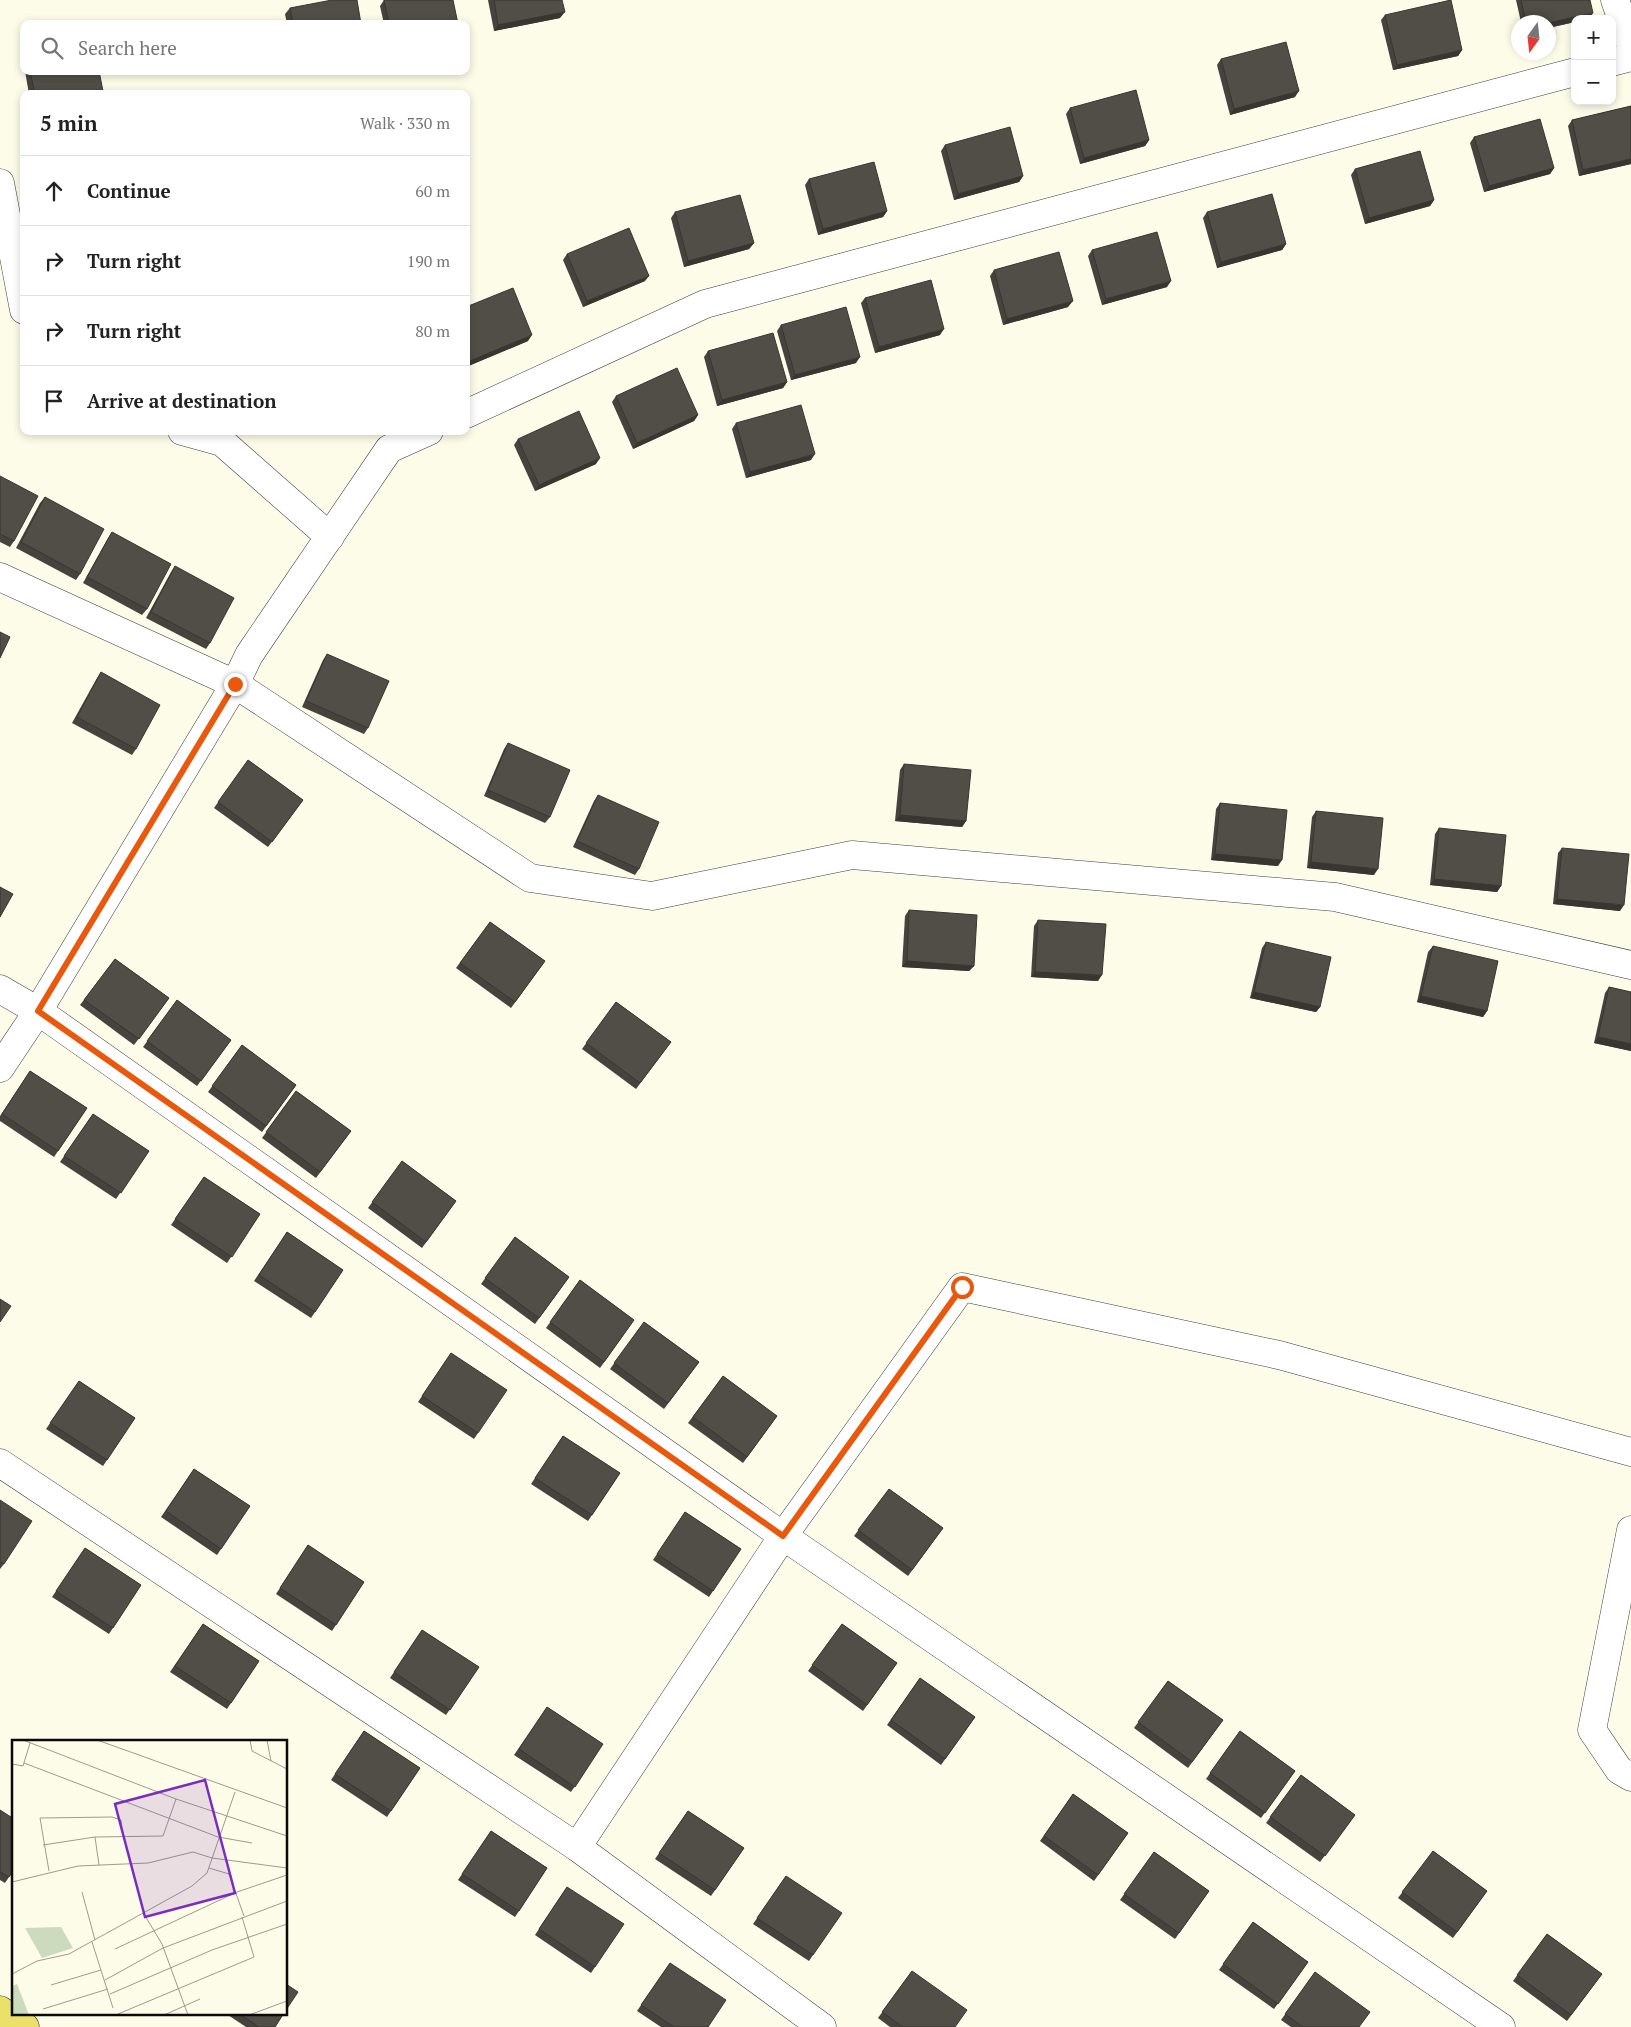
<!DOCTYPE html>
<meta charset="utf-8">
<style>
body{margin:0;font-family:"PT Serif",serif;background:#f6f6f6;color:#222}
.controls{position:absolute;right:15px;top:15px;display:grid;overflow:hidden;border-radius:10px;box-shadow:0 2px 8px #0003}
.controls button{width:45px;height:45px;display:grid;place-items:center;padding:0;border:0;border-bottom:1px solid #e0e0e0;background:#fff;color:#222;font:25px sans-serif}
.compass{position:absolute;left:1511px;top:15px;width:45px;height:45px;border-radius:50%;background:#fff;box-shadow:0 2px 8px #0003;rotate:195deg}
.stop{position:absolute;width:15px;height:15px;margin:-11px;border:4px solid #ea580c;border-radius:50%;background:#fff}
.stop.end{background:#ea580c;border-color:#fff;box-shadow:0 1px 5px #0008}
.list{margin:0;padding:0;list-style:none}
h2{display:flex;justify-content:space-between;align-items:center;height:65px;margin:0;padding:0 20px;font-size:21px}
h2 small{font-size:16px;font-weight:400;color:#767676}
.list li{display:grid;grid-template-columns:32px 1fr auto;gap:15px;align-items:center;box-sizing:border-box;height:70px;padding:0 20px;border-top:1px solid #e0e0e0}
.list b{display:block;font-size:19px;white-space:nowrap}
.list em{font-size:16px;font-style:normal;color:#767676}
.icon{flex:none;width:28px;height:28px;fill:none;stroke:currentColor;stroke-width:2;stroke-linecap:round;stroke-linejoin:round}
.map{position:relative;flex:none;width:1631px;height:2027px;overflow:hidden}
.search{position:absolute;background:#fff;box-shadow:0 2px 8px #0003;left:20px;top:20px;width:450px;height:55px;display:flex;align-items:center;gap:12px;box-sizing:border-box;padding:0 18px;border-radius:10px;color:#767676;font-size:19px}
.panel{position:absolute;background:#fff;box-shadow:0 2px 8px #0003;left:20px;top:90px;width:450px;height:345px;border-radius:10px}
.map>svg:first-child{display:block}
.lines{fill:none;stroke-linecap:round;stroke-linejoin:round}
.minor-casing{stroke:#3d3d3d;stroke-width:29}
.major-casing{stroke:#1b1b1b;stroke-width:29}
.minor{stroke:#fff;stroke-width:28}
.major{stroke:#ebe16a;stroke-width:28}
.wall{fill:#46423d}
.shaded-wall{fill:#393632}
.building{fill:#514d47;stroke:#393632}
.route{stroke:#ea580c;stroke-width:6}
.inset-road{fill:none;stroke:#9c9b90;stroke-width:1}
.view{fill:#7b2cbf;fill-opacity:0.15;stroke:#7b2cbf;stroke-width:2.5}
.inset-edge{fill:none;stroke:#0a0a0a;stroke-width:2.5}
</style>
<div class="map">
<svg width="1631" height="2027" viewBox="0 0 1631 2027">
<rect width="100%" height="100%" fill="#fdfce9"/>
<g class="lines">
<g class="minor-casing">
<g id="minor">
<path d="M1615 0 1631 46"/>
<path d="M1612 62 1631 57"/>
<path d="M0 183 24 310"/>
<path d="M466 414 705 304 1575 72"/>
<path d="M182 431 222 442 330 537"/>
<path d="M0 577 235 684 530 878 652 896 852 855 1335 897 1631 965"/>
<path d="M0 989 38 1011 783 1536 1501 2027"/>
<path d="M0 1068 38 1011 235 684 249 655 389 449 429 431"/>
<path d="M0 1463 577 1847 822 2027"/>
<path d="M1631 1530 1592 1730 1619 1770 1631 1777"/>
<path d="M577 1847 783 1536 962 1287 1279 1355 1631 1452"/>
</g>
</g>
<g class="major-casing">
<path id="major" d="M0 2010 25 2027"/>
</g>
<use href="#minor" class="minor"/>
<use href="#major" class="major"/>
</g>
<g class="wall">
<path d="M384 0 458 24H384L380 6Z"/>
<path d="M488 0H562L560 18 494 31Z"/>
<path d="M1516 0H1590L1575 19V22L1548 28V22H1521Z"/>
<path d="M290 8 361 24H287L285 14Z"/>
<path d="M1385 15 1462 50 1458 56 1393 70 1381 20Z"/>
<path d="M1221 59 1295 97 1230 115 1217 65Z"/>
<path d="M25 71H99L101 94H29Z"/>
<path d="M1631 106V164L1579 176 1568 126 1572 120Z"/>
<path d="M1070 108 1149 140 1145 146 1080 164 1066 114Z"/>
<path d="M1474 137 1554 168 1550 174 1484 192 1470 143Z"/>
<path d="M945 145 1023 176 1019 182 954 200 941 151Z"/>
<path d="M1355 169 1434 200 1430 206 1365 224 1351 175Z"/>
<path d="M809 179 887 211 883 217 818 235 805 185Z"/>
<path d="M675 212 754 243 749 249 684 267 671 218Z"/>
<path d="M1207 212 1286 244 1282 250 1217 268 1203 218Z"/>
<path d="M1092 250 1167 287 1102 305 1088 256Z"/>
<path d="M567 254 645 281 583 307 563 260Z"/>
<path d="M994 270 1068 307 1003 325 990 276Z"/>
<path d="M865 298 940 335 875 353 861 303Z"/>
<path d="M466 307 528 341 466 367Z"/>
<path d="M781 325 856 363 791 380 777 331Z"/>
<path d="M708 351 787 382 783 388 717 406 704 357Z"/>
<path d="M616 396 698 415 694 421 633 449 612 402Z"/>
<path d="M736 423 811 460 746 478 732 429Z"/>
<path d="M518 439 596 464 535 491 514 445Z"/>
<path d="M0 476 14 541 10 547 0 542Z"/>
<path d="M45 497 80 574 76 580 16 548 40 503Z"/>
<path d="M112 532 147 609 142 615 83 583 108 538Z"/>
<path d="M175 566 210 643 206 649 146 618 171 572Z"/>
<path d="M327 654 368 728 364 734 302 707 323 660Z"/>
<path d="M101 672 136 749 132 755 72 723 97 678Z"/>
<path d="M508 743 550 817 545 823 484 796 504 749Z"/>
<path d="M248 760 303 800 268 847 214 808Z"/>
<path d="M904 764 966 821 962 827 895 821 900 770Z"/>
<path d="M598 795 639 869 635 875 573 847 594 801Z"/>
<path d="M1220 803 1278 866 1211 860 1216 809Z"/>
<path d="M1316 811 1374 875 1307 868 1312 817Z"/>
<path d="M1439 828 1501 886 1497 892 1430 885 1435 834Z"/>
<path d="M1562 848 1620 911 1553 904 1558 853Z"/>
<path d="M909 910 974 966 969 971 902 967 905 916Z"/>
<path d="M1038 920 1098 981 1031 977 1034 926Z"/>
<path d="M490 922 545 961 511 1008 456 968Z"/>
<path d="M1266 942 1320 1007 1316 1012 1250 998 1262 948Z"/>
<path d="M1433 946 1487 1011 1483 1017 1417 1002 1428 952Z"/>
<path d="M115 959 169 998 134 1045 80 1005Z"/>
<path d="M1609 987 1631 992V1051L1594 1043 1605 993Z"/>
<path d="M177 1000 231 1040 197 1086 143 1047Z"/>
<path d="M616 1002 671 1042 636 1089 582 1049Z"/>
<path d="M242 1045 296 1085 262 1132 208 1092Z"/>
<path d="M30 1071 87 1108 54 1157 0 1121V1116Z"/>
<path d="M296 1091 351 1131 316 1178 262 1138Z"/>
<path d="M93 1114 149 1151 116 1199 60 1162Z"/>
<path d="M402 1161 456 1201 422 1248 368 1208Z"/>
<path d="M204 1177 260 1214 227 1263 171 1225Z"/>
<path d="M287 1232 343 1270 311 1318 254 1281Z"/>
<path d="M515 1237 569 1277 535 1324 481 1284Z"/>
<path d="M580 1280 634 1320 600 1368 546 1328Z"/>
<path d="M644 1322 699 1362 664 1409 610 1369Z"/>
<path d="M451 1353 478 1433 474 1439 418 1402Z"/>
<path d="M723 1376 777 1416 743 1463 688 1423Z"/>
<path d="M79 1381 135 1418 103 1466 46 1429Z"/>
<path d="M563 1436 620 1473 588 1521 531 1484Z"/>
<path d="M194 1469 250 1506 217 1555 161 1517Z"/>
<path d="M889 1489 943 1528 908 1576 854 1536Z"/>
<path d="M0 1500 4 1564 0 1569Z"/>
<path d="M685 1512 741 1549 709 1597 653 1560Z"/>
<path d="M308 1545 364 1582 332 1631 276 1594Z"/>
<path d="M85 1548 141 1585 109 1634 52 1597Z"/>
<path d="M203 1624 259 1661 227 1709 170 1672Z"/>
<path d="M842 1624 897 1663 863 1711 808 1671Z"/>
<path d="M422 1630 479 1667 446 1715 390 1678Z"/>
<path d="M920 1678 975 1717 941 1765 887 1725Z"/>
<path d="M1168 1681 1223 1720 1188 1768 1134 1728Z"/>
<path d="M547 1707 603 1744 571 1792 514 1755Z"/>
<path d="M364 1731 420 1768 387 1817 331 1780Z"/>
<path d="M1240 1731 1295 1771 1261 1818 1206 1779Z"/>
<path d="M1301 1775 1355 1815 1320 1862 1266 1823Z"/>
<path d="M1073 1794 1128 1833 1094 1881 1040 1841Z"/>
<path d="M0 1810 9 1877 5 1883 0 1880Z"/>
<path d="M688 1811 744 1848 711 1896 655 1859Z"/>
<path d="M491 1831 547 1868 515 1917 458 1880Z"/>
<path d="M1433 1851 1487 1891 1453 1938 1398 1898Z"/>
<path d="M1154 1852 1209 1891 1175 1939 1120 1900Z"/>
<path d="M786 1876 813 1955 809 1961 753 1924Z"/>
<path d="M567 1887 595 1967 591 1973 535 1935Z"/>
<path d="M1253 1922 1308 1962 1274 2009 1219 1970Z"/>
<path d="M1547 1934 1602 1974 1567 2021 1513 1981Z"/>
<path d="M670 1963 708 2027H661L637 2011Z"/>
<path d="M912 1971 955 2027H890L878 2018Z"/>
<path d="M1315 1972 1359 2027H1291L1281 2020Z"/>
<path d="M225 2013H284L275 2027H246Z"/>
</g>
<g class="shaded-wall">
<path d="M565 12 560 18 494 31 498 25Z"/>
<path d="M1593 13 1589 19H1575V22L1548 28V23Z"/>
<path d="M1462 50 1458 56 1393 70 1397 65Z"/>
<path d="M103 91 101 94H87Z"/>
<path d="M1299 91 1295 97 1230 115 1234 109Z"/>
<path d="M1149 140 1145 146 1080 164 1084 158Z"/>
<path d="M1631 159V164L1579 176 1583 170Z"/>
<path d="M1554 168 1550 174 1484 192 1489 186Z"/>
<path d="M1023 176 1019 182 954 200 958 194Z"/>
<path d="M1434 200 1430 206 1365 224 1369 218Z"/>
<path d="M887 211 883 217 818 235 823 229Z"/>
<path d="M754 243 749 249 684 267 688 261Z"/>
<path d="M1286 244 1282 250 1217 268 1221 262Z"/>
<path d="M649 276 645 281 583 307 587 301Z"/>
<path d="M1171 281 1167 287 1102 305 1106 299Z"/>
<path d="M1073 301 1068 307 1003 325 1007 319Z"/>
<path d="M944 329 940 335 875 353 879 347Z"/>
<path d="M532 335 528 341 466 367 470 361Z"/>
<path d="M860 357 856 363 791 380 795 375Z"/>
<path d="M787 382 783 388 717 406 722 400Z"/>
<path d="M698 415 694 421 633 449 637 443Z"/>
<path d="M815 454 811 460 746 478 750 472Z"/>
<path d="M600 458 596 464 535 491 539 485Z"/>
<path d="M900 815 966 821 962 827 895 821Z"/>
<path d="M1215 854 1282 860 1278 866 1211 860Z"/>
<path d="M1311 862 1378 869 1374 875 1307 868Z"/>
<path d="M1434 879 1501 886 1497 892 1430 885Z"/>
<path d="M1557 899 1624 905 1620 911 1553 904Z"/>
<path d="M907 961 974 966 969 971 902 967Z"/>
<path d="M1035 972 1102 975 1098 981 1031 977Z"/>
<path d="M1254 992 1320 1007 1316 1012 1250 998Z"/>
<path d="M1421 996 1487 1011 1483 1017 1417 1002Z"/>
<path d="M1598 1037 1631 1044V1051L1594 1043Z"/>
</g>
<g class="building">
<path d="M332 0H357L361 24H293L290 8Z"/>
<path d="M384 0H453L458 24H389Z"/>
<path d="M494 0H562L565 12 498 25Z"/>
<path d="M1451 0 1462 50 1397 65 1385 15Z"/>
<path d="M1521 0H1590L1593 13 1548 23 1526 22Z"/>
<path d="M1286 42 1299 91 1234 109 1221 59Z"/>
<path d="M30 71H99L103 91 87 94H35Z"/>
<path d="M1136 90 1149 140 1084 158 1070 108Z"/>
<path d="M1631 106V159L1583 170 1572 120Z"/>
<path d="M1540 119 1554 168 1489 186 1474 137Z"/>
<path d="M1010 127 1023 176 958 194 945 145Z"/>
<path d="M1420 151 1434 200 1369 218 1355 169Z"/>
<path d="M874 162 887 211 823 229 809 179Z"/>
<path d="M1272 194 1286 244 1221 262 1207 212Z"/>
<path d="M740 195 754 243 688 261 675 212Z"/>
<path d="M629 228 649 276 587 301 567 254Z"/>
<path d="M1157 232 1171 281 1106 299 1092 250Z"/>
<path d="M1059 252 1073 301 1007 319 994 270Z"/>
<path d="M931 280 944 329 879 347 865 298Z"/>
<path d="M513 288 532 335 470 361 466 351V307Z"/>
<path d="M846 307 860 357 795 375 781 325Z"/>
<path d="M773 333 787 382 722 400 708 351Z"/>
<path d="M677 368 698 415 637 443 616 396Z"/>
<path d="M801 405 815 454 750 472 736 423Z"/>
<path d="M579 411 600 458 539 485 518 439Z"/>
<path d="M0 476 38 496 14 541 0 534Z"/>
<path d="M45 497 104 529 80 574 21 542Z"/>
<path d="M112 532 171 564 147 609 87 577Z"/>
<path d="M175 566 234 598 210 643 151 612Z"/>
<path d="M0 632 10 637 0 658Z"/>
<path d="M327 654 389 681 368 728 306 701Z"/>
<path d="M101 672 160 705 136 749 77 717Z"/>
<path d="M508 743 570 770 550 817 488 790Z"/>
<path d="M248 760 303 800 272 842 218 802Z"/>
<path d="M904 764 971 770 966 821 900 815Z"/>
<path d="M598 795 659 822 639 869 577 841Z"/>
<path d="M1220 803 1287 810 1282 860 1215 854Z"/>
<path d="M1316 811 1383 818 1378 869 1311 862Z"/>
<path d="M1439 828 1506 835 1501 886 1434 879Z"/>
<path d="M1562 848 1629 854 1624 905 1557 899Z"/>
<path d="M0 887 13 894 0 917Z"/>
<path d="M909 910 977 915 974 966 907 961Z"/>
<path d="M1038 920 1106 924 1102 975 1035 972Z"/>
<path d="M490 922 545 961 515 1002 460 963Z"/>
<path d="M1266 942 1331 957 1320 1007 1254 992Z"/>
<path d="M1433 946 1498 961 1487 1011 1421 996Z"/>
<path d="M115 959 169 998 139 1039 84 1000Z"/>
<path d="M1609 987 1631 992V1044L1598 1037Z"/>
<path d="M177 1000 231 1040 201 1081 147 1041Z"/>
<path d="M616 1002 671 1042 640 1083 586 1043Z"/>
<path d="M242 1045 296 1085 266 1126 212 1086Z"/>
<path d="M30 1071 87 1108 58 1151 2 1114Z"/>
<path d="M296 1091 351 1131 320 1172 266 1132Z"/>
<path d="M93 1114 149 1151 121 1193 64 1156Z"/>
<path d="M402 1161 456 1201 426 1242 372 1202Z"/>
<path d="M204 1177 260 1214 232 1257 175 1219Z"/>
<path d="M287 1232 343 1270 315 1312 259 1275Z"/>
<path d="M515 1237 569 1277 539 1318 485 1278Z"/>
<path d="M580 1280 634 1320 604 1362 550 1322Z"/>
<path d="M0 1299 11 1306 0 1322Z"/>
<path d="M644 1322 699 1362 668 1403 614 1363Z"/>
<path d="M451 1353 507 1390 478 1433 422 1396Z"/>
<path d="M723 1376 777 1416 747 1457 693 1417Z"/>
<path d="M79 1381 135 1418 107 1460 50 1423Z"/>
<path d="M563 1436 620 1473 592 1515 535 1478Z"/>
<path d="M194 1469 250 1506 221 1549 166 1511Z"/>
<path d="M889 1489 943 1528 912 1570 858 1530Z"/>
<path d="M0 1500 32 1521 4 1564 0 1562Z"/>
<path d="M685 1512 741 1549 713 1591 657 1554Z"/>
<path d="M308 1545 364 1582 336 1625 280 1588Z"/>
<path d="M85 1548 141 1585 113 1628 56 1591Z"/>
<path d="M203 1624 259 1661 231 1703 175 1666Z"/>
<path d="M842 1624 897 1663 867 1705 812 1665Z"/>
<path d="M422 1630 479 1667 450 1710 394 1672Z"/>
<path d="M920 1678 975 1717 945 1759 891 1720Z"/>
<path d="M1168 1681 1223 1720 1192 1762 1138 1722Z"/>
<path d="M547 1707 603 1744 575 1787 519 1749Z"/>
<path d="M364 1731 420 1768 391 1811 335 1774Z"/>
<path d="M1240 1731 1295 1771 1265 1813 1210 1773Z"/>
<path d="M1301 1775 1355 1815 1325 1856 1270 1817Z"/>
<path d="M1073 1794 1128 1833 1098 1875 1044 1836Z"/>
<path d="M0 1810 14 1819V1870L9 1877 0 1872Z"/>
<path d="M688 1811 744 1848 715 1890 659 1853Z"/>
<path d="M491 1831 547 1868 519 1911 462 1874Z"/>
<path d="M1433 1851 1487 1891 1457 1932 1402 1892Z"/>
<path d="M1154 1852 1209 1891 1179 1933 1124 1894Z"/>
<path d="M786 1876 842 1913 813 1955 757 1918Z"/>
<path d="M567 1887 624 1924 595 1967 539 1929Z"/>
<path d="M1253 1922 1308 1962 1278 2004 1223 1964Z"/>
<path d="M1547 1934 1602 1974 1571 2015 1517 1975Z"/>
<path d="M670 1963 726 2000 708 2027H674L641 2005Z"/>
<path d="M912 1971 967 2010 955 2027H903L882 2012Z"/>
<path d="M1315 1972 1370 2012 1359 2027H1303L1285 2014Z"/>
<path d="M286 1984 298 1992 286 2010Z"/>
<path d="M238 2013H284L275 2027H259Z"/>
</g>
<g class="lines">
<path class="route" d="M235 684 38 1011 783 1536 962 1287"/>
</g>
<g transform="translate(12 1740)">
<rect width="275" height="275" fill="#fdfce9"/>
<path d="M49 187 61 208 30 218 13 188ZM5 244 17 275H0V246Z" fill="#ccdbbd"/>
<path class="inset-road" d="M11 0 164 59 275 96M85 0 275 68M238 0 240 11 275 29M255 0 259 21M12 23 206 97 240 103M0 24 11 26 18 3M83 97 87 125M31 105 83 97 151 96 164 59M197 128 217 134 232 176M37 131 28 78 100 77 109 80 111 96M0 142 66 126 136 123 181 112 200 118 275 128M70 152 83 200M132 174 150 204 176 275M80 202 101 268M103 209 225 152 275 135M0 234 25 221 57 214 180 146 195 133 223 52M93 240 151 208 275 161M39 245 89 230M98 254 200 210 275 184M31 269 96 249M106 274 242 217 230 177M152 275 188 259M237 275 275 261"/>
<path class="view" d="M193 40 223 153 133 177 103 64Z"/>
<rect width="275" height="275" class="inset-edge"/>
</g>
</svg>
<div class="controls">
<button>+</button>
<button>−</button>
</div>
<svg class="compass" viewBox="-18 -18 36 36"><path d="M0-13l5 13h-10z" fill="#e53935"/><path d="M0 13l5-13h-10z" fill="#767676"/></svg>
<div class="stop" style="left:962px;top:1287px"></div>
<div class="stop end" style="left:235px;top:684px"></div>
<div class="search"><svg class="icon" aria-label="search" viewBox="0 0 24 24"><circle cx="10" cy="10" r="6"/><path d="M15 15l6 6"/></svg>Search here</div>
<section class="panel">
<h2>5 min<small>Walk · 330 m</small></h2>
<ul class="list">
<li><svg class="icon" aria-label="ahead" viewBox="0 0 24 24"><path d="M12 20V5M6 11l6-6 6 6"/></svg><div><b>Continue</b></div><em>60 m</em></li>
<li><svg class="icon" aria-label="right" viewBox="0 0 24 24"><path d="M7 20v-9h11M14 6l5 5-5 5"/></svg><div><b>Turn right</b></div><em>190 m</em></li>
<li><svg class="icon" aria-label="right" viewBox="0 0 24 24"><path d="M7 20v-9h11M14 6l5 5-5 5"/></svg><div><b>Turn right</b></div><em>80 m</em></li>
<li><svg class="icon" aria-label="arrive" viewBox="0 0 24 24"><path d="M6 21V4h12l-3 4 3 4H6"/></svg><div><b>Arrive at destination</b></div></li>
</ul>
</section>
</div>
